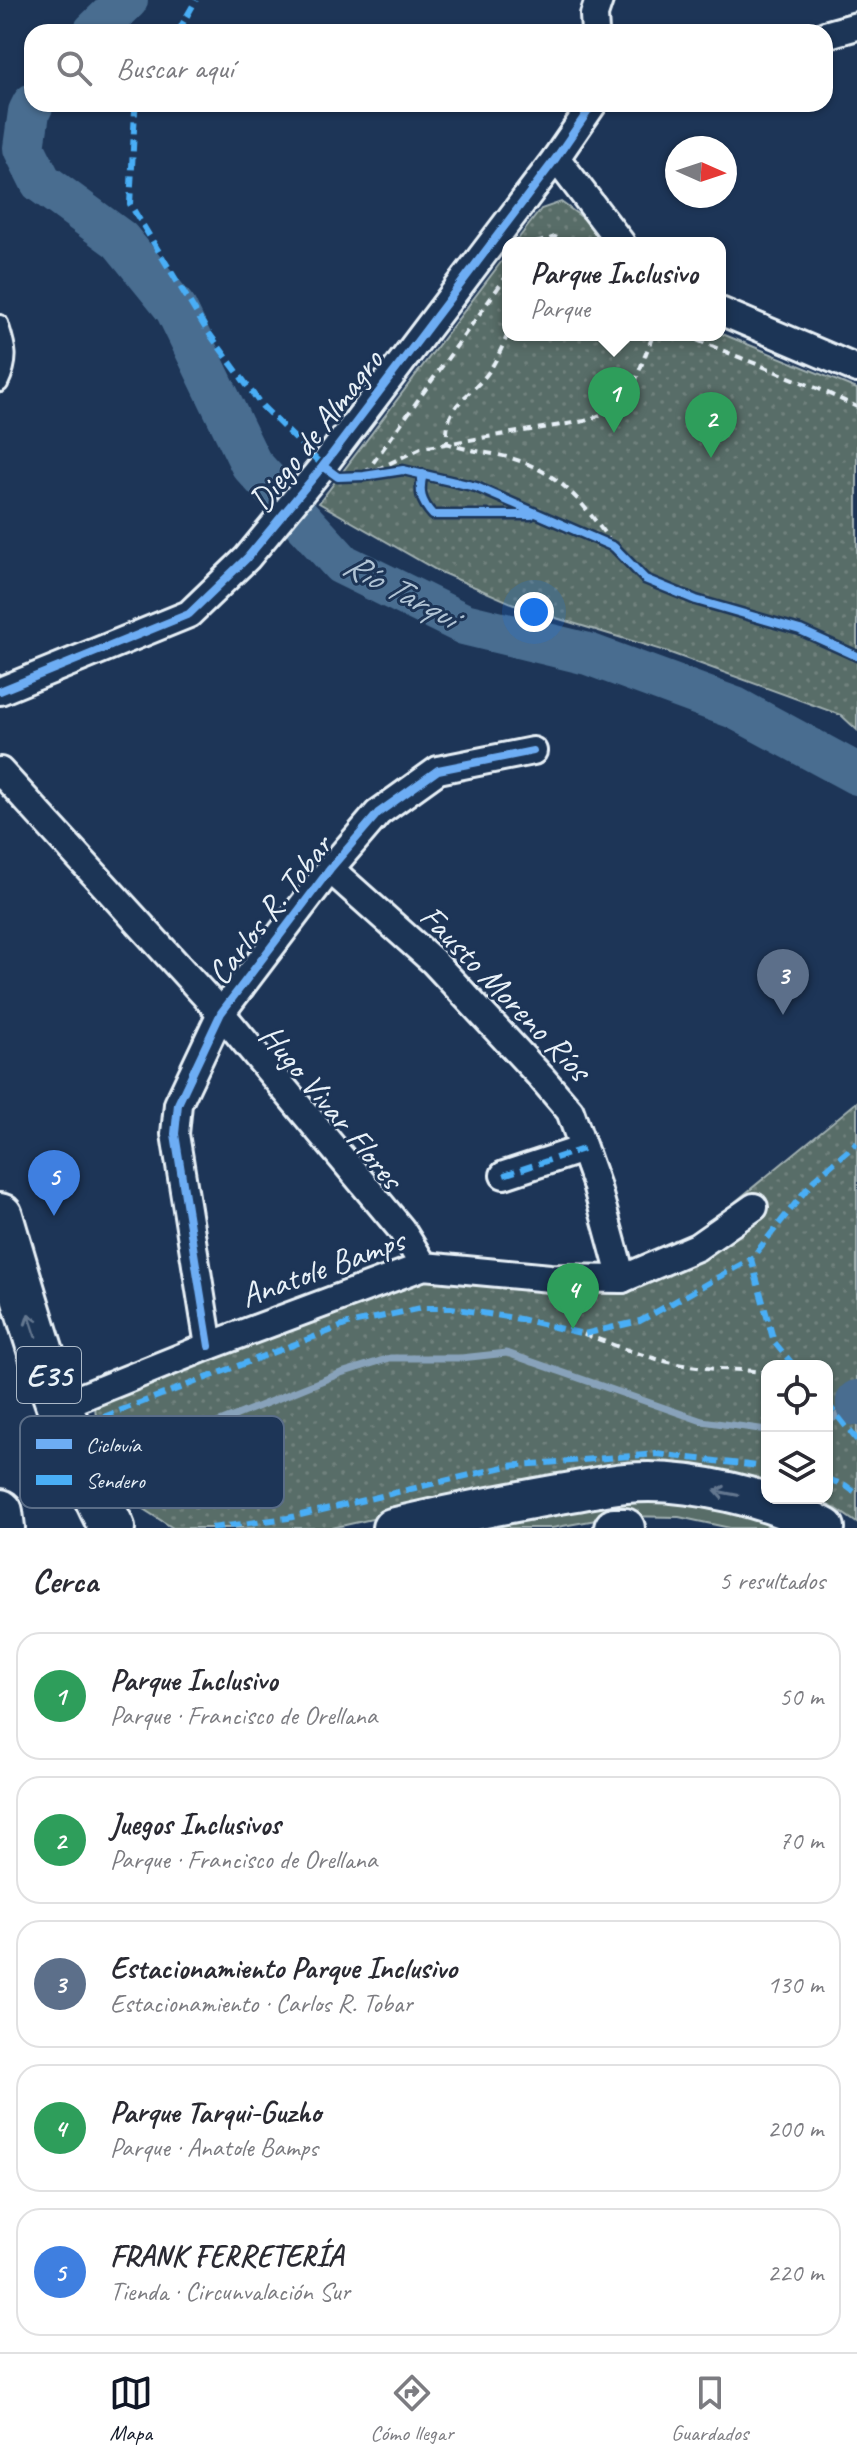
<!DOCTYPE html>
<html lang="es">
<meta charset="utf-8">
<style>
body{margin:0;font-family:Caveat,sans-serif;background:#f7f7f7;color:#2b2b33}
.controls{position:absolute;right:24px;bottom:24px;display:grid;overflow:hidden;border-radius:16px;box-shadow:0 2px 6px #0004}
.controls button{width:72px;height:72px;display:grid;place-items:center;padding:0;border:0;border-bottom:2px solid #e1e1e2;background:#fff;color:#2b2b33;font:40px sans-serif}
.compass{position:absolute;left:665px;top:136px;width:72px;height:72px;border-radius:50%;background:#fff;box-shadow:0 2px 6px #0004;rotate:93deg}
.you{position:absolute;left:534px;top:612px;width:28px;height:28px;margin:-20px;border:6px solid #fff;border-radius:50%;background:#1a73e8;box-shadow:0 0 0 12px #1a73e833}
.badge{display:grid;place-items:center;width:52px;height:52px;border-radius:50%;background:#111827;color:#fff;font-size:26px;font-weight:700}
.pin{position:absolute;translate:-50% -66px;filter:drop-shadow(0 2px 4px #0008)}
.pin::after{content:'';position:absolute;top:42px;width:28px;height:24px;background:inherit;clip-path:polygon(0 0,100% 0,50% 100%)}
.popup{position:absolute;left:502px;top:237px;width:224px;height:104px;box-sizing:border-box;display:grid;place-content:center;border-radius:16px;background:#fff;filter:drop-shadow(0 2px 6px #0005);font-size:26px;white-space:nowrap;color:#7c7c81}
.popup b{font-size:30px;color:#2b2b33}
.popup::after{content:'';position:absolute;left:50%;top:100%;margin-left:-16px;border:16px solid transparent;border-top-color:#fff}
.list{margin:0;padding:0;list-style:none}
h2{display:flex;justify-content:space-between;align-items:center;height:104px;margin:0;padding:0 32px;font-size:34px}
h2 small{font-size:26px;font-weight:400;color:#7c7c81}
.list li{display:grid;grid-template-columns:52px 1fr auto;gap:24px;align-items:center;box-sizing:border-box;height:128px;margin:0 16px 16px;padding:0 16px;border:2px solid #e1e1e2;border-radius:24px}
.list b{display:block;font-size:30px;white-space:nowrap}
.list p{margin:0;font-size:26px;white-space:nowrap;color:#7c7c81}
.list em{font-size:26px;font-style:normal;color:#7c7c81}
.icon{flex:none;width:44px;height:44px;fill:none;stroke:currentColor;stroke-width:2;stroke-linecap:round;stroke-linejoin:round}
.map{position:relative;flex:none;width:857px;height:1528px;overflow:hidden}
.search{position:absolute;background:#fff;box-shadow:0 2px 6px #0004;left:24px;right:24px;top:24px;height:88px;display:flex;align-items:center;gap:20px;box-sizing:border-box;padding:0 28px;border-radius:24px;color:#7c7c81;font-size:30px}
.sheet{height:824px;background:#fff}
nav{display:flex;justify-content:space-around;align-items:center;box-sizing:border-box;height:112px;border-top:2px solid #e1e1e2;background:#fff;font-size:22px;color:#7c7c81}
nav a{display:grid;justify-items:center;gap:4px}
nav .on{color:#111827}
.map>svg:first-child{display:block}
.green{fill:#596d68;stroke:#a0afb0;stroke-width:2}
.park{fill:url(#park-dots);stroke:#a0afb0;stroke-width:2}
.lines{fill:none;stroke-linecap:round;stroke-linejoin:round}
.stream{stroke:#88a2ba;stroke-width:7}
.river{stroke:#486d90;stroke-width:42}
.service-casing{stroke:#e8f1f8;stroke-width:20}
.minor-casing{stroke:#e8f1f8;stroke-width:32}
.secondary-casing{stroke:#e8f1f8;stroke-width:44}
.trunk-casing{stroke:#e8f1f8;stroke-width:50}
.path{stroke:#e8f1f8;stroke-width:4;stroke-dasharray:8 6;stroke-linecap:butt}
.service{stroke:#1d3557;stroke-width:14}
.minor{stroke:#1d3557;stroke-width:26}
.secondary{stroke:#1d3557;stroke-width:38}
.trunk{stroke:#1d3557;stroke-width:44}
.quiet{stroke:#49aef6;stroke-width:6;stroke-dasharray:12 6;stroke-linecap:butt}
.cycleway-casing{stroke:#1d3557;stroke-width:13}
.cycleway{stroke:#6dadf4;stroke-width:8}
.oneway{stroke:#64778f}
.labels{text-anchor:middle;stroke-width:6;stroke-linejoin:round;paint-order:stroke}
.shield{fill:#1d3557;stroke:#abb9c8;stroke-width:2}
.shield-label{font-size:32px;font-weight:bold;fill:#e8f1f8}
.street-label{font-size:34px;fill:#e8f1f8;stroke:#1d3557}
.water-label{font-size:36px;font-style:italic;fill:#b0c3d4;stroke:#1d3557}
.key{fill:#1d3557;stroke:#5a6d87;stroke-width:2}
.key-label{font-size:22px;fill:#e8f1f8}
</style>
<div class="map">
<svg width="857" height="1528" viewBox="0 0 857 1528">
<defs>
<pattern id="park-dots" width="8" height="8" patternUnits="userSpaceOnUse" patternTransform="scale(2)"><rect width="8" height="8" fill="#596d68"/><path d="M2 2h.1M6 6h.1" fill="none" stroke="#71827e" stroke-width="1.8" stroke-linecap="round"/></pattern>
</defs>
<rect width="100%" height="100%" fill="#1d3557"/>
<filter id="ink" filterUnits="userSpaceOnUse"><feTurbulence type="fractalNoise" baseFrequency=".0125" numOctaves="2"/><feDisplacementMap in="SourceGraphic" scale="16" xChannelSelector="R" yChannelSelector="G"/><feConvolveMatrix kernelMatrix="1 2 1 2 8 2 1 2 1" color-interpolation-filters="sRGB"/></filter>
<g filter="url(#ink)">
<path class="green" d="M614 1499 681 1500 732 1511 786 1528H730L679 1517 618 1516 552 1528H455Z"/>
<g class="park">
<path d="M561 202 587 221 604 243H515L541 209Z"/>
<path d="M508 253V335H720V333L857 389V730L841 715 665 651 523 608 438 571 319 503Z"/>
<path d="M857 1102V1523L838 1510 811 1498H827V1366H767V1485L510 1488 332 1528H173L129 1500 104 1474 88 1445 96 1418 95 1405 426 1276 624 1293Z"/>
</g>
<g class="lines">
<g class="stream">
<path d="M827 1422 856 1404"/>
<path d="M128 1483 215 1424 341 1373 390 1358H461L507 1353 702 1421 767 1430"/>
</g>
<g class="river">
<path d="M94 32 127 0"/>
<path d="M33 104 29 112 24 148 41 182 120 240 176 309 251 464 342 564 464 624 588 654 735 708 857 774"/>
<path d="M857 1401V1405"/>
</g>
<g class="service-casing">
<path id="service" d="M0 323C8 348 12 359 0 384"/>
</g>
<g class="minor-casing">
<g id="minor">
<path d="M595 32 594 15 599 0"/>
<path d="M825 35 857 26"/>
<path d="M556 158 621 243"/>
<path d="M720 311 857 369"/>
<path d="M0 691 189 614 247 558 323 466 556 158 593 104"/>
<path d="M0 771 221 1013 401 1229 424 1266"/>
<path d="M330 869 433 961 541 1077 570 1111 596 1184 622 1279"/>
<path d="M504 1175 583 1149"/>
<path d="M209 1346 175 1134 178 1104 221 1013 330 869 378 813 438 770 533 751"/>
<path d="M60 1406 209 1346 424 1266 550 1278 622 1279 697 1247 754 1207"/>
</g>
</g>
<g class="secondary-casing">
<g id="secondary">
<path d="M392 1528C448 1514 503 1504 559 1494 581 1491 603 1485 626 1483 686 1477 773 1498 825 1528"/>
<path d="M614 1528H625"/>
</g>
</g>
<g class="trunk-casing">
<g id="trunk">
<path d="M0 1216C31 1322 61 1430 112 1528"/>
<path d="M0 1512 2 1528"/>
</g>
</g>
<g class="path">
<path d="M536 243 555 237 567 243"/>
<path d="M508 334C501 349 494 367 483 379 462 402 445 407 447 443 467 451 487 452 507 457 562 472 584 504 614 547"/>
<path d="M684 335 819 389 857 407"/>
<path d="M365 474 508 274"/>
<path d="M364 476 421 448 585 421 613 410 635 382 653 335"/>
<path d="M584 1334C624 1349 662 1364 705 1368 726 1370 746 1369 767 1373"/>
</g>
<use href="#service" class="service"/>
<use href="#minor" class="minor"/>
<use href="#secondary" class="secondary"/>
<use href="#trunk" class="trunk"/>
<g class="quiet">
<path d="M178 32 196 0"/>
<path d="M138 104 135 111 130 204 206 329 262 406 323 466"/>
<path d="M504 1175 583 1149"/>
<path d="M794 1366 774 1342 751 1259 814 1180 857 1143"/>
<path d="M827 1403 857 1440"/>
<path d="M69 1430 348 1324 421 1308H451L520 1319 584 1334 640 1321 751 1259"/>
<path d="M827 1479 845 1485 857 1494"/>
<path d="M211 1528 288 1518 508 1466 656 1454 767 1467"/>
</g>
<g class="cycleway-casing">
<g id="cycleway">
<path d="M323 466 338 477 364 476 403 470 476 487 614 547 645 579 696 600 800 630 857 656"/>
<path d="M423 474C418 492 421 502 433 515H531"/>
<path d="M0 691 189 614 247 558 323 466 556 158 593 104"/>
<path d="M209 1346 175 1134 178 1104 221 1013 330 869 378 813 438 770 533 751"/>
</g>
</g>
<use href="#cycleway" class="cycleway"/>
</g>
<defs><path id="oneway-shaft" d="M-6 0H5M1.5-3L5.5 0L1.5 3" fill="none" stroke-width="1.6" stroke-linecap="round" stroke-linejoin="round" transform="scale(2)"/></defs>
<g class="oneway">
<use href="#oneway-shaft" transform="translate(32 1325) rotate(-108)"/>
<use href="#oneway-shaft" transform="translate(726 1493) rotate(-169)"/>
</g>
</g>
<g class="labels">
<rect class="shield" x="17" y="1347" width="64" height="56" rx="6"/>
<g class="shield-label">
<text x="49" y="1386">E35</text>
</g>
<g class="street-label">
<text transform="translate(315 430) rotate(-52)" y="12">Diego de Almagro</text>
<text transform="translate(269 909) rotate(-52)" y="12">Carlos R. Tobar</text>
<text transform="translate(506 992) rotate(46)" y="12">Fausto Moreno Ríos</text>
<text transform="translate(332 1106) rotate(50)" y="12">Hugo Vivar Flores</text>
<text transform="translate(322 1267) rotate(-20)" y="12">Anatole Bamps</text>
</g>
<g class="water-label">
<text transform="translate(401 589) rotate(28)" y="13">Río Tarqui</text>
</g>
</g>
<rect x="20" y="1416" width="264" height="92" rx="12" class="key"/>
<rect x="36" y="1439" width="36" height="10" fill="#6dadf4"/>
<rect x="36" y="1475" width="36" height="10" fill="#49aef6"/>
<g class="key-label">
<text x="86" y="1452">Ciclovía</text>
<text x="86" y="1488">Sendero</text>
</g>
</svg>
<div class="controls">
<button><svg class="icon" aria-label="locate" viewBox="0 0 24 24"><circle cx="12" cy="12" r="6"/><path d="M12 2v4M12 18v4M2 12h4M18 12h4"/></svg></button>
<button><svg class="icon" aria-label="layers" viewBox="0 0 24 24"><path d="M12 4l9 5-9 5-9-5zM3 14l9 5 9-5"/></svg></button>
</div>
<svg class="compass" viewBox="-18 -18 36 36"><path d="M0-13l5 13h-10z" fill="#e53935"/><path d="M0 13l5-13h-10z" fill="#7c7c81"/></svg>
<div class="you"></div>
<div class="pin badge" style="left:614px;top:433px;background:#2e9e5b">1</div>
<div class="popup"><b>Parque Inclusivo</b>Parque</div>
<div class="pin badge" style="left:711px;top:458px;background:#2e9e5b">2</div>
<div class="pin badge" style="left:783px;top:1015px;background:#5c6f8a">3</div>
<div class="pin badge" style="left:573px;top:1329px;background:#2e9e5b">4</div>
<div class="pin badge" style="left:54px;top:1216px;background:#3f7fe0">5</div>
<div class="search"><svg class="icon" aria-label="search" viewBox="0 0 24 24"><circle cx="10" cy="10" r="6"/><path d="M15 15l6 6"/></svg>Buscar aquí</div>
</div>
<section class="sheet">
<h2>Cerca<small>5 resultados</small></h2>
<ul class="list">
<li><span class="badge" style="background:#2e9e5b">1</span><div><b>Parque Inclusivo</b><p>Parque · Francisco de Orellana</p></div><em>50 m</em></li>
<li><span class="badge" style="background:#2e9e5b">2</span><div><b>Juegos Inclusivos</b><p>Parque · Francisco de Orellana</p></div><em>70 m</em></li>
<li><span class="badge" style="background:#5c6f8a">3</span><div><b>Estacionamiento Parque Inclusivo</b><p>Estacionamiento · Carlos R. Tobar</p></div><em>130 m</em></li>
<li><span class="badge" style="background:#2e9e5b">4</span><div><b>Parque Tarqui-Guzho</b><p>Parque · Anatole Bamps</p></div><em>200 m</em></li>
<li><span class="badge" style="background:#3f7fe0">5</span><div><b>FRANK FERRETERÍA</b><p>Tienda · Circunvalación Sur</p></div><em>220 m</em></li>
</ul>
</section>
<nav>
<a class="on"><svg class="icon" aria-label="map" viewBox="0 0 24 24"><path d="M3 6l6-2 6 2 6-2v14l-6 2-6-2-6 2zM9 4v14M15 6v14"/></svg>Mapa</a>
<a><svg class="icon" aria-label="directions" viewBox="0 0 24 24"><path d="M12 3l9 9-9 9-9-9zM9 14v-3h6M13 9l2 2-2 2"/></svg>Cómo llegar</a>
<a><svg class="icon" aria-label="saved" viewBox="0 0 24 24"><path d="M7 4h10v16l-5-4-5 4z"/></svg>Guardados</a>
</nav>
